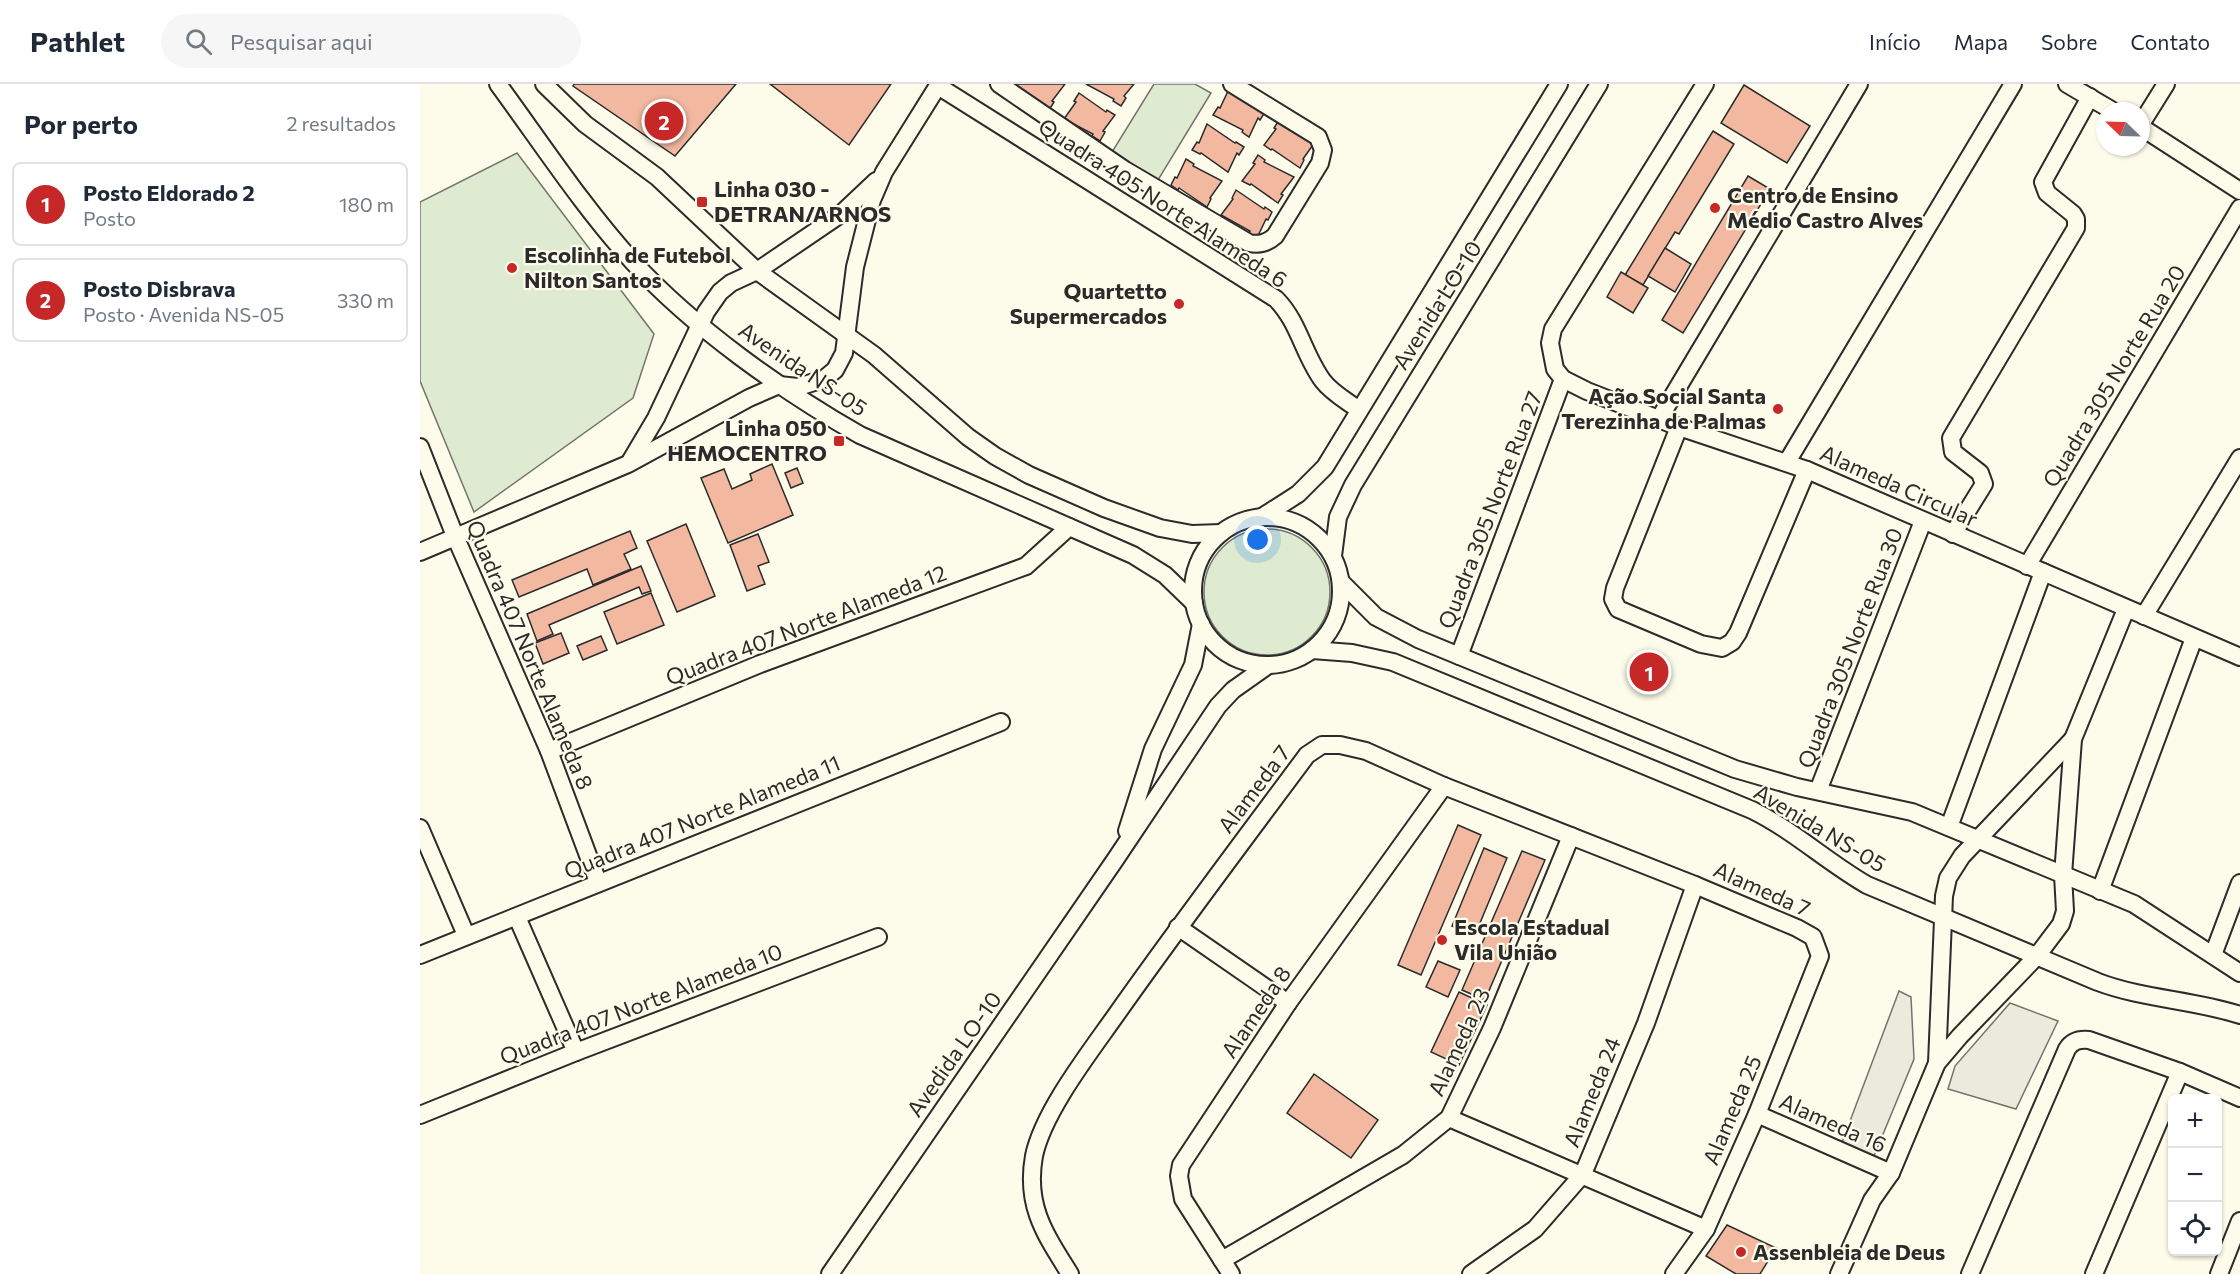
<!DOCTYPE html>
<html lang="pt">
<meta charset="utf-8">
<style>
body{margin:0;font-family:Commissioner,sans-serif;background:#f6f6f7;color:#1f2937}
.controls{position:absolute;right:18px;bottom:18px;display:grid;overflow:hidden;border-radius:9px;box-shadow:0 2px 4px #0004}
.controls button{width:54px;height:54px;display:grid;place-items:center;padding:0;border:0;border-bottom:2px solid #e0e1e3;background:#fff;color:#1f2937;font:30px sans-serif}
.compass{position:absolute;left:1676px;top:18px;width:54px;height:54px;border-radius:50%;background:#fff;box-shadow:0 2px 4px #0004;rotate:293deg}
.you{position:absolute;left:838px;top:456px;width:21px;height:21px;margin:-15px;border:4px solid #fff;border-radius:50%;background:#1a73e8;box-shadow:0 0 0 9px #1a73e833}
.badge{display:grid;place-items:center;width:39px;height:39px;border-radius:50%;background:#c62828;color:#fff;font-size:20px;font-weight:700}
.pin{position:absolute;translate:-50% -50%;border:3px solid #fff;box-shadow:0 2px 6px #0006}
.list{margin:0;padding:0;list-style:none}
h2{display:flex;justify-content:space-between;align-items:center;height:78px;margin:0;padding:0 24px;font-size:26px}
h2 small{font-size:20px;font-weight:400;color:#747a83}
.list li{display:grid;grid-template-columns:39px 1fr auto;gap:18px;align-items:center;box-sizing:border-box;height:84px;margin:0 12px 12px;padding:0 12px;border:2px solid #e0e1e3;border-radius:9px}
.list b{display:block;font-size:22px;white-space:nowrap}
.list p{margin:0;font-size:20px;white-space:nowrap;color:#747a83}
.list em{font-size:20px;font-style:normal;color:#747a83}
.icon{flex:none;width:33px;height:33px;fill:none;stroke:currentColor;stroke-width:2;stroke-linecap:round;stroke-linejoin:round}
.map{position:relative;flex:none;width:1820px;height:1190px;overflow:hidden}
header{display:flex;align-items:center;gap:36px;box-sizing:border-box;height:84px;padding:0 30px;background:#fff;border-bottom:2px solid #e0e1e3}
header strong{font-size:28px}
nav{display:flex;gap:33px;margin-inline-start:auto;font-size:21px}
.search{width:420px;height:54px;background:#f6f6f7;display:flex;align-items:center;gap:15px;box-sizing:border-box;padding:0 21px;border-radius:33px;color:#747a83;font-size:22px}
main{display:flex}
aside{flex:1;background:#fff}
.map>svg:first-child{display:block}
.green{fill:#deebd1;stroke:#74746e;stroke-width:1.5}
.parking{fill:#eceadb;stroke:#74746e;stroke-width:1.5}
.building{fill:#f2b8a0;stroke:#2b2b2b;stroke-width:1.5}
.lines{fill:none;stroke-linecap:round;stroke-linejoin:round}
.minor-casing{stroke:#2b2b2b;stroke-width:20}
.minor{stroke:#fdfbea;stroke-width:16}
.poi-dot{fill:#c62828;stroke:#fdfbea;stroke-width:2}
.labels{text-anchor:middle;stroke-width:4.5;stroke-linejoin:round;paint-order:stroke}
.poi-label{font-size:22px;font-weight:bold;fill:#2b2b2b;stroke:#fdfbea;text-anchor:start}
.street-label{font-size:22px;fill:#2b2b2b;stroke:#fdfbea}
</style>
<header>
<strong>Pathlet</strong>
<div class="search"><svg class="icon" aria-label="search" viewBox="0 0 24 24"><circle cx="10" cy="10" r="6"/><path d="M15 15l6 6"/></svg>Pesquisar aqui</div>
<nav><a>Início</a><a>Mapa</a><a>Sobre</a><a>Contato</a></nav>
</header>
<main>
<aside>
<h2>Por perto<small>2 resultados</small></h2>
<ul class="list">
<li><span class="badge">1</span><div><b>Posto Eldorado 2</b><p>Posto</p></div><em>180 m</em></li>
<li><span class="badge">2</span><div><b>Posto Disbrava</b><p>Posto · Avenida NS-05</p></div><em>330 m</em></li>
</ul>
</aside>
<div class="map">
<svg width="1820" height="1190" viewBox="0 0 1820 1190">
<rect width="100%" height="100%" fill="#fdfbea"/>
<g class="green">
<path d="M734 0H775L791 9 738 96 692 68Z"/>
<path d="M97 69 234 250 213 314 54 428 0 297V118Z"/>
<circle cx="847" cy="508" r="63"/>
</g>
<g class="parking">
<path d="M1479 907 1491 913 1494 975 1454 1072 1421 1061Z"/>
<path d="M1590 919 1638 937 1596 1025 1528 1005 1535 982Z"/>
</g>
<g class="building">
<path d="M154 0H316L255 72 153 2Z"/>
<path d="M350 0H471L429 61Z"/>
<path d="M595 0H645L632 17 634 18 629 26 602 7 593 4Z"/>
<path d="M666 0H714L704 12 706 14 701 22 693 17 694 15Z"/>
<path d="M1324 1 1390 42 1367 79 1301 39Z"/>
<path d="M809 5 845 28 840 36 838 34 829 53 822 48 823 46 793 31 798 23 800 24Z"/>
<path d="M659 9 686 28 687 26 695 31 683 47 685 48 680 57 672 52 673 50 644 35 656 18 654 17Z"/>
<path d="M859 36 895 58 883 75 884 76 880 84 852 65 851 66 844 61 856 45 854 44Z"/>
<path d="M787 40 815 59 816 58 824 63 819 71 817 69 808 88 781 69 780 70 772 66 777 58 779 59Z"/>
<path d="M1293 47 1314 60 1259 150 1255 148 1223 201 1205 191Z"/>
<path d="M838 71 845 76 844 78 874 93 861 110 863 111 858 119 831 100 830 101 822 97 835 80 833 79Z"/>
<path d="M766 75 774 80 773 82 802 97 790 114 791 115 787 123 759 104 758 106 751 101 755 93 757 94Z"/>
<path d="M1328 92 1350 105 1263 249 1242 236Z"/>
<path d="M816 106 844 125 845 123 852 128 848 136 846 135 837 154 829 149 830 147 801 131 813 115 812 114Z"/>
<path d="M1245 164 1271 180 1255 208 1228 192Z"/>
<path d="M1201 188 1228 204 1213 229 1187 213Z"/>
<path d="M352 380 373 431 308 459 281 394 304 385 312 405 332 396 330 390Z"/>
<path d="M377 384 383 399 371 404 365 389Z"/>
<path d="M266 440 295 512 257 528 227 457Z"/>
<path d="M210 447 217 464 204 470 211 485 173 501 167 485 99 513 92 496Z"/>
<path d="M338 450 349 478 338 482 345 500 327 507 310 461Z"/>
<path d="M221 482 231 507 222 510 219 503 129 541 133 550 117 557 107 530Z"/>
<path d="M231 509 244 541 197 560 184 528Z"/>
<path d="M141 549 149 569 123 580 115 559Z"/>
<path d="M181 552 187 566 163 576 157 562Z"/>
<path d="M1038 741 1061 751 1001 891 978 881Z"/>
<path d="M1064 764 1087 774 1055 851 1032 842Z"/>
<path d="M1102 767 1125 776 1065 916 1042 906Z"/>
<path d="M1018 877 1040 886 1028 913 1006 903Z"/>
<path d="M1039 908 1067 921 1039 981 1011 968Z"/>
<path d="M894 990 958 1036 931 1074 867 1029Z"/>
<path d="M1307 1141 1356 1164 1340 1190H1316L1286 1172Z"/>
</g>
<g class="lines">
<g class="minor-casing">
<g id="minor">
<path d="M78 0C122 60 163 123 213 178 274 244 361 306 440 351L713 471 745 491 774 519"/>
<path d="M124 0 165 40 237 93 337 187 454 271 548 353 575 372 609 391 684 424 740 444 772 450 801 449"/>
<path d="M579 0 705 86 829 159C840 161 847 159 855 152L900 79 903 66 898 53 812 0"/>
<path d="M1285 0 1133 245 1130 259 1135 285 1143 295 1167 307 1259 343 1387 386 1820 573"/>
<path d="M1647 0 1693 27"/>
<path d="M518 2 856 215C879 238 884 272 903 297 912 309 927 317 939 326"/>
<path d="M1721 40 1746 0"/>
<path d="M1721 43 1820 107"/>
<path d="M1239 335 1439 0"/>
<path d="M1259 343 1195 504 1193 515 1198 525 1281 560 1302 564 1312 558 1318 549 1387 386"/>
<path d="M0 363 35 452 129 667 178 798"/>
<path d="M211 376 236 334 286 228 300 208 311 199 337 187 421 130 456 97"/>
<path d="M1367 378 1593 0"/>
<circle cx="847" cy="507" r="74"/>
<path d="M842 433 878 410 905 383 1139 0"/>
<path d="M1533 450 1564 400 1560 389 1533 368 1531 354 1656 144V135L1653 130 1627 109 1623 98 1670 13"/>
<path d="M0 468 208 380 329 314 359 301 378 303 404 295 415 286 424 269 435 183 452 116 464 88 519 0"/>
<path d="M913 472 918 433 933 401 1179 0"/>
<path d="M1607 482 1820 124"/>
<path d="M921 498 956 533 998 555 1315 685 1377 703 1492 728 1714 820 1820 889"/>
<path d="M1724 532 1820 374"/>
<path d="M892 566 932 569 973 578 1332 726C1373 746 1407 778 1447 801L1678 898C1723 915 1774 916 1820 931"/>
<path d="M1039 572 1143 295"/>
<path d="M129 667 340 580 606 482 649 443"/>
<path d="M1398 707 1503 437"/>
<path d="M1529 743 1623 488"/>
<path d="M0 744 46 851"/>
<path d="M707 747 733 665 773 581 781 540"/>
<path d="M1680 807 1774 554"/>
<path d="M97 833 156 968"/>
<path d="M758 843 868 919"/>
<path d="M0 871 581 638"/>
<path d="M1793 871 1820 799"/>
<path d="M1517 979 1524 812 1528 794 1542 772 1653 655"/>
<path d="M1337 1030 1471 1089"/>
<path d="M0 1031 156 968 458 853"/>
<path d="M1029 1034 1286 1145"/>
<path d="M802 1176 983 1071 1029 1034 1072 944 1151 752"/>
<path d="M410 1190 695 776 798 622 813 606 847 582"/>
<path d="M650 1190C625 1150 605 1122 614 1072 623 1028 670 968 696 931 758 843 823 757 887 671L902 661H920L946 667 1024 702 1275 801 1377 844 1393 853 1400 872 1337 1030 1286 1145 1254 1190"/>
<path d="M811 1190 763 1115 759 1092 761 1081 868 919 1024 702"/>
<path d="M1051 1190 1115 1145 1163 1090 1226 939 1275 801"/>
<path d="M1419 1190 1452 1116 1471 1089 1517 979 1540 952 1617 872 1641 840 1645 827 1643 791 1653 655 1706 525"/>
<path d="M1550 1190 1647 965C1652 957 1659 955 1669 956L1760 988 1820 1014"/>
<path d="M1674 1190 1760 988"/>
<path d="M1799 1190 1820 1137"/>
</g>
</g>
<use href="#minor" class="minor"/>
</g>
<g class="poi-dot">
<rect x="276" y="112" width="12" height="12" rx="3"/>
<circle cx="1295" cy="124" r="6"/>
<circle cx="92" cy="184" r="6"/>
<circle cx="759" cy="220" r="6"/>
<circle cx="1358" cy="325" r="6"/>
<rect x="413" y="351" width="12" height="12" rx="3"/>
<circle cx="1022" cy="856" r="6"/>
<circle cx="1321" cy="1168" r="6"/>
</g>
<g class="labels">
<g class="poi-label">
<text x="294" y="113">Linha 030 -<tspan x="294" dy="25">DETRAN/ARNOS</tspan></text>
<text x="1307" y="119">Centro de Ensino<tspan x="1307" dy="25">Médio Castro Alves</tspan></text>
<text x="104" y="179">Escolinha de Futebol<tspan x="104" dy="25">Nilton Santos</tspan></text>
<text x="747" y="215" text-anchor="end">Quartetto<tspan x="747" dy="25">Supermercados</tspan></text>
<text x="1346" y="320" text-anchor="end">Ação Social Santa<tspan x="1346" dy="25">Terezinha de Palmas</tspan></text>
<text x="407" y="352" text-anchor="end">Linha 050<tspan x="407" dy="25">HEMOCENTRO</tspan></text>
<text x="1034" y="851">Escola Estadual<tspan x="1034" dy="25">Vila União</tspan></text>
<text x="1333" y="1176">Assenbleia de Deus</text>
</g>
<g class="street-label">
<text transform="translate(743 119) rotate(33)" y="8">Quadra 405 Norte Alameda 6</text>
<text transform="translate(1017 221) rotate(-58)" y="8">Avenida LO-10</text>
<text transform="translate(383 285) rotate(34)" y="8">Avenida NS-05</text>
<text transform="translate(1694 292) rotate(-59)" y="8">Quadra 305 Norte Rua 20</text>
<text transform="translate(1479 402) rotate(24)" y="8">Alameda Circular</text>
<text transform="translate(1070 426) rotate(-69)" y="8">Quadra 305 Norte Rua 27</text>
<text transform="translate(386 541) rotate(-21)" y="8">Quadra 407 Norte Alameda 12</text>
<text transform="translate(1430 564) rotate(-69)" y="8">Quadra 305 Norte Rua 30</text>
<text transform="translate(110 571) rotate(67)" y="8">Quadra 407 Norte Alameda 8</text>
<text transform="translate(834 705) rotate(-53)" y="8">Alameda 7</text>
<text transform="translate(282 733) rotate(-22)" y="8">Quadra 407 Norte Alameda 11</text>
<text transform="translate(1400 744) rotate(31)" y="8">Avenida NS-05</text>
<text transform="translate(1342 805) rotate(24)" y="8">Alameda 7</text>
<text transform="translate(221 920) rotate(-21)" y="8">Quadra 407 Norte Alameda 10</text>
<text transform="translate(836 928) rotate(-56)" y="8">Alameda 8</text>
<text transform="translate(1039 958) rotate(-65)" y="8">Alameda 23</text>
<text transform="translate(534 970) rotate(-55)" y="8">Avedida LO-10</text>
<text transform="translate(1172 1008) rotate(-68)" y="8">Alameda 24</text>
<text transform="translate(1312 1026) rotate(-67)" y="8">Alameda 25</text>
<text transform="translate(1413 1039) rotate(24)" y="8">Alameda 16</text>
</g>
</g>
</svg>
<div class="controls">
<button>+</button>
<button>−</button>
<button><svg class="icon" aria-label="locate" viewBox="0 0 24 24"><circle cx="12" cy="12" r="6"/><path d="M12 2v4M12 18v4M2 12h4M18 12h4"/></svg></button>
</div>
<svg class="compass" viewBox="-18 -18 36 36"><path d="M0-13l5 13h-10z" fill="#e53935"/><path d="M0 13l5-13h-10z" fill="#747a83"/></svg>
<div class="you"></div>
<div class="pin badge" style="left:1229px;top:588px">1</div>
<div class="pin badge" style="left:244px;top:37px">2</div>
</div>
</main>
